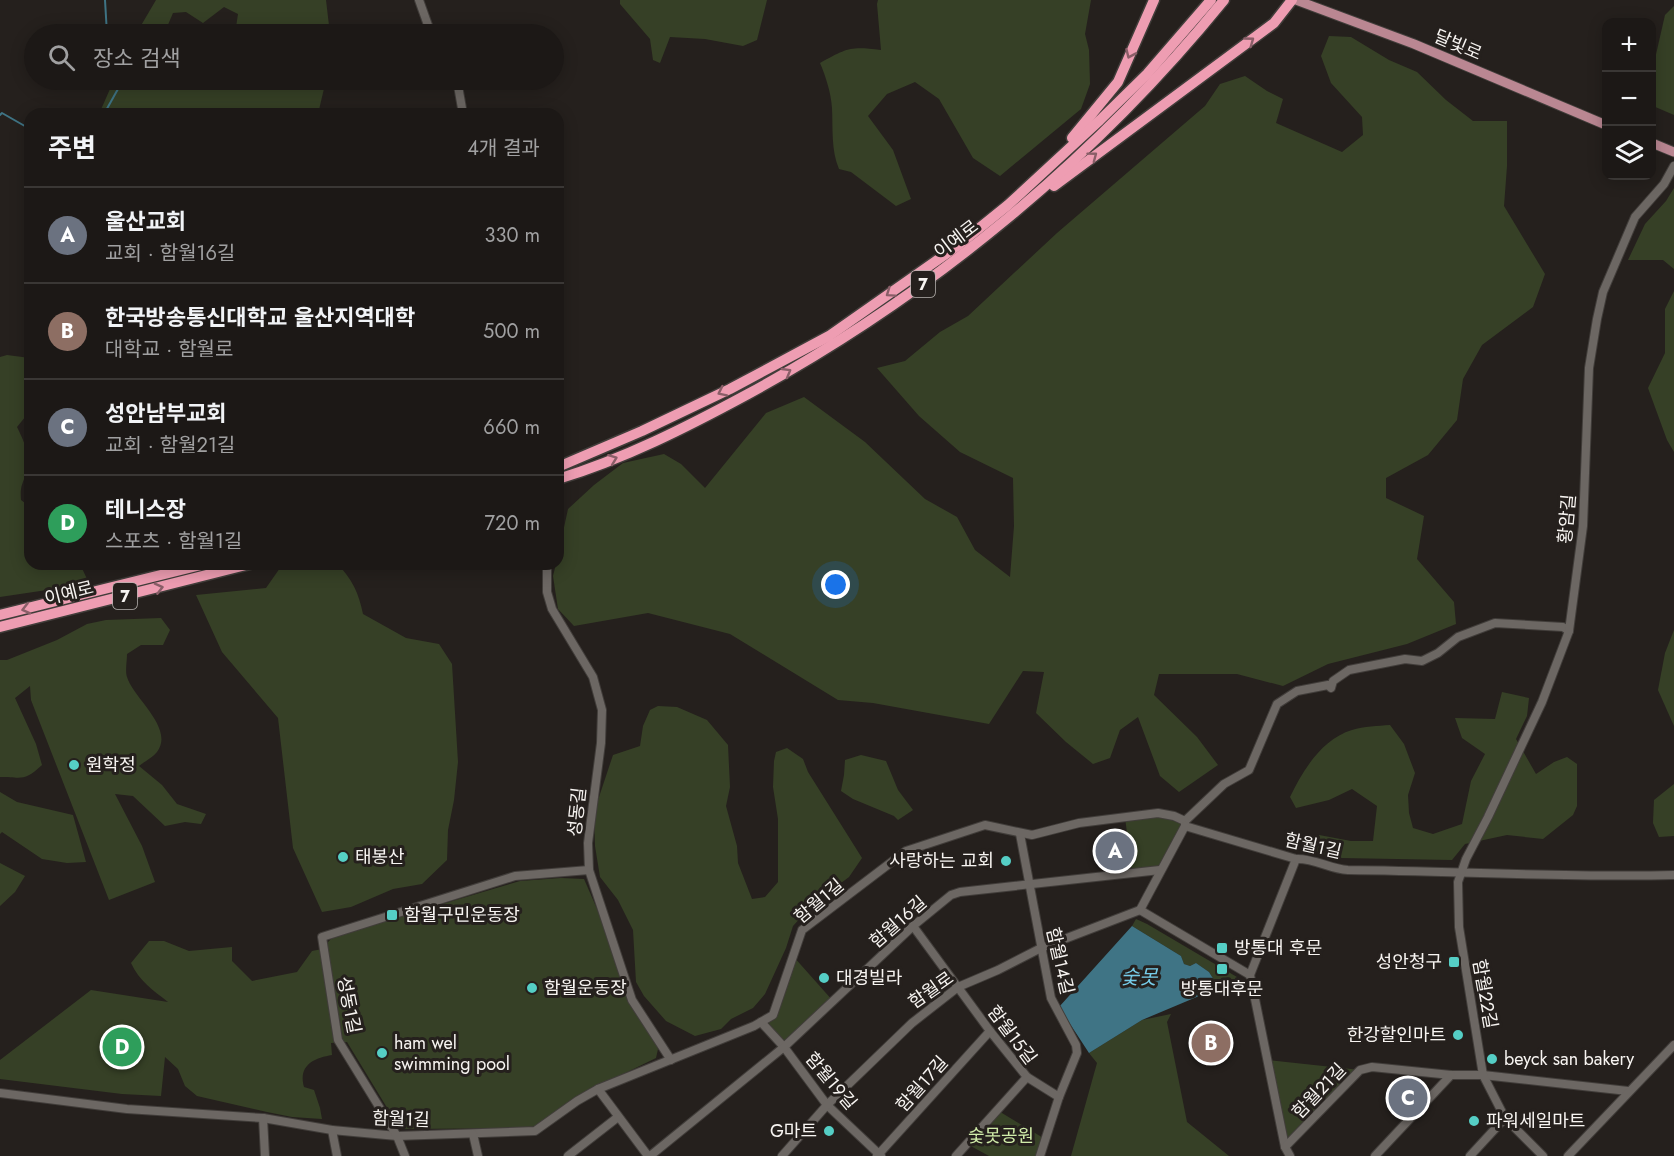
<!DOCTYPE html>
<html lang="ko">
<meta charset="utf-8">
<style>
body{margin:0;font-family:Jost,"Noto Sans KR",sans-serif;background:#292523;color:#f1f3f6}
.controls{position:absolute;right:18px;top:18px;display:grid;overflow:hidden;border-radius:12px;box-shadow:0 3px 15px #0003}
.controls button{width:54px;height:54px;display:grid;place-items:center;padding:0;border:0;border-bottom:2px solid #3a3735;background:#1c1816;color:#f1f3f6;font:30px sans-serif}
.you{position:absolute;left:836px;top:585px;width:21px;height:21px;margin:-15px;border:4px solid #fff;border-radius:50%;background:#1a73e8;box-shadow:0 0 0 9px #1a73e833}
.badge{display:grid;place-items:center;width:39px;height:39px;border-radius:50%;background:#db2777;color:#fff;font-size:20px;font-weight:700}
.pin{position:absolute;translate:-50% -50%;border:3px solid #fff;box-shadow:0 2px 6px #0006}
.list{margin:0;padding:0;list-style:none}
h2{display:flex;justify-content:space-between;align-items:center;height:78px;margin:0;padding:0 24px;font-size:26px}
h2 small{font-size:20px;font-weight:400;color:#a0a0a1}
.list li{display:grid;grid-template-columns:39px 1fr auto;gap:18px;align-items:center;box-sizing:border-box;height:96px;padding:0 24px;border-top:2px solid #3a3735}
.list b{display:block;font-size:22px;white-space:nowrap}
.list p{margin:0;font-size:20px;white-space:nowrap;color:#a0a0a1}
.list em{font-size:20px;font-style:normal;color:#a0a0a1}
.icon{flex:none;width:33px;height:33px;fill:none;stroke:currentColor;stroke-width:2;stroke-linecap:round;stroke-linejoin:round}
.map{position:relative;flex:none;width:1674px;height:1156px;overflow:hidden}
.search{position:absolute;background:#1c1816;box-shadow:0 3px 15px #0003;left:24px;top:24px;width:540px;height:66px;display:flex;align-items:center;gap:15px;box-sizing:border-box;padding:0 21px;border-radius:33px;color:#a0a0a1;font-size:22px}
.panel{position:absolute;background:#1c1816;box-shadow:0 3px 15px #0003;left:24px;top:108px;width:540px;height:462px;border-radius:18px}
.map>svg:first-child{display:block}
.green{fill:#364026}
.water{fill:#3f7485}
.lines{fill:none;stroke-linecap:round;stroke-linejoin:round}
.stream{stroke:#3f7485;stroke-width:2}
.minor-casing{stroke:#413d3a;stroke-width:10}
.major-casing{stroke:#413d3a;stroke-width:11}
.highway-casing{stroke:#413d3a;stroke-width:13}
.minor{stroke:#6c6763;stroke-width:8}
.major{stroke:#ba8792;stroke-width:9}
.highway{stroke:#ee9db2;stroke-width:10}
.oneway{stroke:#8a5e68}
.poi-dot{fill:#55cec5;stroke:#25201d;stroke-width:2}
.labels{text-anchor:middle;stroke-width:6;stroke-linejoin:round;paint-order:stroke}
.shield{fill:#25201d;stroke:#b8b4b1;stroke-width:1.5}
.shield-label{font-size:16px;font-weight:bold;fill:#f7f4f1}
.street-label{font-size:18px;fill:#f7f4f1;stroke:#25201d}
.poi-label{font-size:18px;fill:#f7f4f1;stroke:#25201d;text-anchor:start}
.park-label{font-size:18px;fill:#d0eca9;stroke:#25201d}
.water-label{font-size:20px;font-style:italic;fill:#76cce8;stroke:#25201d}
</style>
<div class="map">
<svg width="1674" height="1156" viewBox="0 0 1674 1156">
<rect width="100%" height="100%" fill="#25201d"/>
<g class="green">
<path d="M156 0H326L330 34H235L238 14 224 7 203 23 186 12 173 13 164 34H136Z"/>
<path d="M620 0H767L757 40 743 46 705 39 670 37 660 63 653 60 650 39 620 4Z"/>
<path d="M878 0H1091L1085 34 1089 50 1090 84 1081 109 1000 176 973 158 939 99 915 82 887 94 868 116 893 150 911 199 896 206 851 172 839 169C831 150 833 129 832 108 831 93 826 77 820 63 847 48 850 46 881 50L877 4Z"/>
<path d="M1674 6V115L1653 106 1652 72 1665 15Z"/>
<path d="M1329 36 1351 37 1389 60 1417 72 1446 100 1473 121H1507V166L1504 206 1545 274 1533 307 1482 345 1463 379 1457 420 1428 455 1386 478V498L1424 516 1417 559 1454 602 1456 624 1407 644 1328 664 1283 686 1237 674H1159L1154 695 1197 737 1218 765 1179 792 1160 776 1138 717 1120 730 1110 758 1093 764 1066 742 1036 713 1044 672 1023 671 989 724 873 703 838 700 730 634 648 613 574 626 558 609 553 576 556 564H558V555L568 509 594 485 623 463 664 454 681 464 705 488 766 413 804 397 865 442 925 499 957 517 975 550 1010 577 1014 526 1013 478 960 452 919 416 877 368 905 361 940 332 968 316 1057 233 1205 106 1220 84 1245 76 1267 91 1283 99 1276 123 1342 152 1363 135 1362 117 1331 83 1321 56Z"/>
<path d="M114 80H326L318 114H99Z"/>
<path d="M1674 188V269L1663 260H1628L1645 224 1666 201Z"/>
<path d="M1674 291V452L1667 440 1648 388 1665 353V309Z"/>
<path d="M7 355 30 358V411L17 427C24 441 31 456 26 473 22 486 20 486 21 500L30 507V564H80L87 579 67 587 0 597V357Z"/>
<path d="M293 564H337C352 578 359 594 363 614L406 638 439 644 452 664 458 762 454 800 448 830 447 860 422 884 393 889 351 907 322 912 293 848 278 718 222 652 196 595 266 588 280 568Z"/>
<path d="M161 618 170 630 163 645H141L127 654C127 661 125 671 127 677 133 698 175 728 157 752 153 757 144 762 139 766L162 785 177 804 206 814 201 824 185 822 165 826 133 796 115 794 142 846 155 882 109 900 31 700 30 686 15 698 36 744 42 765C24 782 22 777 0 777V660H7L57 640 87 624 106 620Z"/>
<path d="M1674 630V726L1658 690 1665 653Z"/>
<path d="M1502 692 1529 698 1527 716 1516 739 1536 774 1554 762 1567 757 1577 764V806L1573 815 1543 839 1507 835 1465 844 1452 860 1341 858 1301 850 1319 835 1351 841H1373L1377 806 1352 789 1329 800 1296 808 1290 797C1303 770 1322 739 1352 730 1364 726 1378 726 1390 725L1404 744 1415 773 1408 795 1409 813 1413 828 1433 834 1462 824 1471 781 1485 754 1462 738 1455 718 1495 719Z"/>
<path d="M658 706 677 707 707 720 728 745 730 787 726 806 737 846 738 863 752 899 765 897 778 882V819L773 787 774 761 776 752 787 748 803 759 808 772 862 858 849 877 813 904 793 926 786 948 765 994 753 1008 731 1019 721 1029 695 1036 666 1021 644 996 636 982 633 930 618 900 600 877 595 846 594 812 613 755 640 746 643 726 650 710Z"/>
<path d="M861 755 886 761 898 790 913 810 898 820 894 816 853 799 841 791 844 775 845 760Z"/>
<path d="M1674 784V836L1659 837 1653 823 1654 800Z"/>
<path d="M0 792 17 802 73 815 86 862 67 863 42 859 2 832 0 834Z"/>
<path d="M1158 813 1185 821 1160 870 1132 873 1125 817Z"/>
<path d="M0 863 25 876 15 892 0 906Z"/>
<path d="M561 878 584 879 658 1049 656 1058 572 1099 536 1128 400 1129 347 1042 331 1043 332 1055C313 1058 298 1066 304 1087L314 1090 320 1108 322 1119 292 1117 267 1112 197 1096 185 1086 178 1069 165 1057 161 1096 122 1094 0 1079V1060L91 990 168 1002C153 990 139 981 131 963L149 941H164L189 951 232 947V961L252 981 297 972 312 951 327 948 328 942 334 936 520 881Z"/>
<path d="M1136 919 1147 924 1242 980H1214L1209 972 1196 963 1190 966 1184 964 1181 956 1132 926Z"/>
<path d="M793 956 833 1001 784 1047 762 1023 773 1015Z"/>
<path d="M1171 1014 1167 1022 1187 1122 1229 1156H1071L1097 1063 1089 1053 1142 1020Z"/>
<path d="M1268 1060 1360 1070 1285 1147Z"/>
<path d="M997 1110 1045 1139 1040 1156H989L967 1144Z"/>
</g>
<path class="water" d="M1132 926 1181 956 1184 964 1190 966 1196 963 1209 972 1214 980 1211 991 1142 1020 1089 1053 1059 1007Z"/>
<g class="lines">
<g class="stream">
<path d="M105 0 107 34"/>
<path d="M104 114 123 80"/>
<path d="M0 115 2 113 30 129"/>
</g>
<g class="minor-casing">
<g id="minor">
<path d="M419 0 429 28 435 34"/>
<path d="M457 80 463 114"/>
<path d="M547 564V592L552 609 593 677 602 710 601 743 588 843 589 870 632 1000 671 1060"/>
<path d="M1185 821 1224 784 1249 770 1277 704 1297 691 1328 685 1331 688 1333 681 1349 670 1405 659 1422 661 1438 653 1458 637 1495 623 1563 627 1569 631"/>
<path d="M1020 834 1051 998 1076 1045 1077 1053 1059 1097 1040 1156"/>
<path d="M1140 910 1250 975C1262 1032 1273 1089 1285 1147L1290 1156"/>
<path d="M913 926 990 1031 1027 1077 1059 1097"/>
<path d="M1250 975 1296 859"/>
<path d="M761 1022 784 1047 827 1105 881 1156"/>
<path d="M598 1089 648 1156"/>
<path d="M0 1093 127 1109 263 1118 332 1130 397 1136 535 1131 577 1101 598 1089 754 1026 773 1015 802 930 906 851 985 825 1032 835 1079 823 1158 813 1174 816 1185 821V826L1296 859C1315 858 1329 869 1348 870 1457 871 1566 878 1674 875"/>
<path d="M263 1118 265 1156"/>
<path d="M332 1130 337 1156"/>
<path d="M473 1134 478 1156"/>
<path d="M1285 1147 1360 1070 1372 1067 1451 1075H1483L1628 1091"/>
<path d="M405 1156 397 1136 338 1040 322 937 515 876 589 870"/>
<path d="M568 1156 618 1117"/>
<path d="M650 1156 784 1047 913 926 951 895 960 892 1160 870"/>
<path d="M782 1156 827 1105 912 1023 958 987 998 970 1041 948 1140 910 1185 826"/>
<path d="M877 1156 990 1031"/>
<path d="M956 1156 1027 1077"/>
<path d="M1375 1156 1451 1075"/>
<path d="M1470 1156 1505 1118"/>
<path d="M1543 1156 1505 1118 1483 1075 1459 927 1458 882 1466 859 1488 817 1542 702 1569 631 1583 526 1589 368 1597 319 1603 292 1635 217 1664 184 1674 166"/>
<path d="M1568 1156 1674 1045"/>
</g>
</g>
<g class="major-casing">
<g id="major">
<path d="M1296 0 1414 44 1606 125"/>
<path d="M1652 143 1674 152"/>
</g>
</g>
<g class="highway-casing">
<g id="highway">
<path d="M1072 138 1118 82 1154 0"/>
<path d="M1054 186 1274 23 1292 0"/>
<path d="M558 467 642 431 730 389 829 336 956 247 1008 205 1100 120 1147 74 1211 0"/>
<path d="M558 479C624 459 687 427 748 394 930 295 1093 161 1224 0"/>
<path d="M0 615 205 564"/>
<path d="M0 627 250 564"/>
</g>
</g>
<use href="#minor" class="minor"/>
<use href="#major" class="major"/>
<use href="#highway" class="highway"/>
</g>
<defs><path id="oneway-chevron" d="M-2-3.5L2.5 0L-2 3.5" fill="none" stroke-width="1.6" stroke-linecap="round" stroke-linejoin="round" transform="scale(1.5)"/></defs>
<g class="oneway">
<use href="#oneway-chevron" transform="translate(1250 41) rotate(-36)"/>
<use href="#oneway-chevron" transform="translate(1130 54) rotate(114)"/>
<use href="#oneway-chevron" transform="translate(1093 156) rotate(-37)"/>
<use href="#oneway-chevron" transform="translate(890 293) rotate(145)"/>
<use href="#oneway-chevron" transform="translate(787 372) rotate(-30)"/>
<use href="#oneway-chevron" transform="translate(722 392) rotate(154)"/>
<use href="#oneway-chevron" transform="translate(613 459) rotate(-21)"/>
<use href="#oneway-chevron" transform="translate(159 588) rotate(-14)"/>
<use href="#oneway-chevron" transform="translate(26 609) rotate(166)"/>
</g>
<g class="poi-dot">
<circle cx="74" cy="765" r="6"/>
<circle cx="343" cy="857" r="6"/>
<circle cx="1006" cy="861" r="6"/>
<rect x="386" y="909" width="12" height="12" rx="3"/>
<rect x="1216" y="942" width="12" height="12" rx="3"/>
<rect x="1448" y="956" width="12" height="12" rx="3"/>
<rect x="1216" y="963" width="12" height="12" rx="3"/>
<circle cx="824" cy="978" r="6"/>
<circle cx="532" cy="988" r="6"/>
<circle cx="1458" cy="1035" r="6"/>
<circle cx="382" cy="1053" r="6"/>
<circle cx="1492" cy="1059" r="6"/>
<circle cx="1474" cy="1121" r="6"/>
<circle cx="829" cy="1131" r="6"/>
</g>
<g class="labels">
<g class="shield">
<rect x="911" y="271" width="24" height="26" rx="4.5"/>
<rect x="113" y="583" width="24" height="26" rx="4.5"/>
</g>
<g class="shield-label">
<text x="923" y="290">7</text>
<text x="125" y="602">7</text>
</g>
<g class="street-label">
<text transform="translate(1458 45) rotate(23)" y="6">달빛로</text>
<text transform="translate(956 239) rotate(-37)" y="6">이예로</text>
<text transform="translate(1567 519) rotate(-85)" y="6">황암길</text>
<text transform="translate(69 593) rotate(-14)" y="6">이예로</text>
<text transform="translate(577 812) rotate(-84)" y="6">성동길</text>
<text transform="translate(1313 846) rotate(13)" y="6">함월1길</text>
<text transform="translate(819 901) rotate(-40)" y="6">함월1길</text>
<text transform="translate(898 922) rotate(-41)" y="6">함월16길</text>
<text transform="translate(1060 961) rotate(77)" y="6">함월14길</text>
<text transform="translate(931 990) rotate(-35)" y="6">함월로</text>
<text transform="translate(1485 994) rotate(80)" y="6">함월22길</text>
<text transform="translate(349 1005) rotate(79)" y="6">성동1길</text>
<text transform="translate(1012 1035) rotate(53)" y="6">함월15길</text>
<text transform="translate(831 1081) rotate(50)" y="6">함월19길</text>
<text transform="translate(922 1084) rotate(-48)" y="6">함월17길</text>
<text transform="translate(1319 1091) rotate(-46)" y="6">함월21길</text>
<text transform="translate(401 1119) rotate(2)" y="6">함월1길</text>
</g>
<g class="poi-label">
<text x="86" y="771">원학정</text>
<text x="355" y="863">태봉산</text>
<text x="994" y="867" text-anchor="end">사랑하는 교회</text>
<text x="404" y="921">함월구민운동장</text>
<text x="1234" y="954">방통대 후문</text>
<text x="1442" y="968" text-anchor="end">성안청구</text>
<text x="836" y="984">대경빌라</text>
<text x="544" y="994">함월운동장</text>
<text x="1222" y="995" text-anchor="middle">방통대후문</text>
<text x="1446" y="1041" text-anchor="end">한강할인마트</text>
<text x="394" y="1049">ham wel<tspan x="394" dy="21">swimming pool</tspan></text>
<text x="1504" y="1065">beyck san bakery</text>
<text x="1486" y="1127">파워세일마트</text>
<text x="817" y="1137" text-anchor="end">G마트</text>
</g>
<g class="park-label">
<text x="1001" y="1142">숯못공원</text>
</g>
<g class="water-label">
<text x="1139" y="984">숯못</text>
</g>
</g>
</svg>
<div class="controls">
<button>+</button>
<button>−</button>
<button><svg class="icon" aria-label="layers" viewBox="0 0 24 24"><path d="M12 4l9 5-9 5-9-5zM3 14l9 5 9-5"/></svg></button>
</div>
<div class="you"></div>
<div class="pin badge" style="left:1115px;top:851px;background:#6b7280">A</div>
<div class="pin badge" style="left:1211px;top:1043px;background:#8d6e63">B</div>
<div class="pin badge" style="left:1408px;top:1098px;background:#6b7280">C</div>
<div class="pin badge" style="left:122px;top:1047px;background:#2e9e5b">D</div>
<div class="search"><svg class="icon" aria-label="search" viewBox="0 0 24 24"><circle cx="10" cy="10" r="6"/><path d="M15 15l6 6"/></svg>장소 검색</div>
<section class="panel">
<h2>주변<small>4개 결과</small></h2>
<ul class="list">
<li><span class="badge" style="background:#6b7280">A</span><div><b>울산교회</b><p>교회 · 함월16길</p></div><em>330 m</em></li>
<li><span class="badge" style="background:#8d6e63">B</span><div><b>한국방송통신대학교 울산지역대학</b><p>대학교 · 함월로</p></div><em>500 m</em></li>
<li><span class="badge" style="background:#6b7280">C</span><div><b>성안남부교회</b><p>교회 · 함월21길</p></div><em>660 m</em></li>
<li><span class="badge" style="background:#2e9e5b">D</span><div><b>테니스장</b><p>스포츠 · 함월1길</p></div><em>720 m</em></li>
</ul>
</section>
</div>
